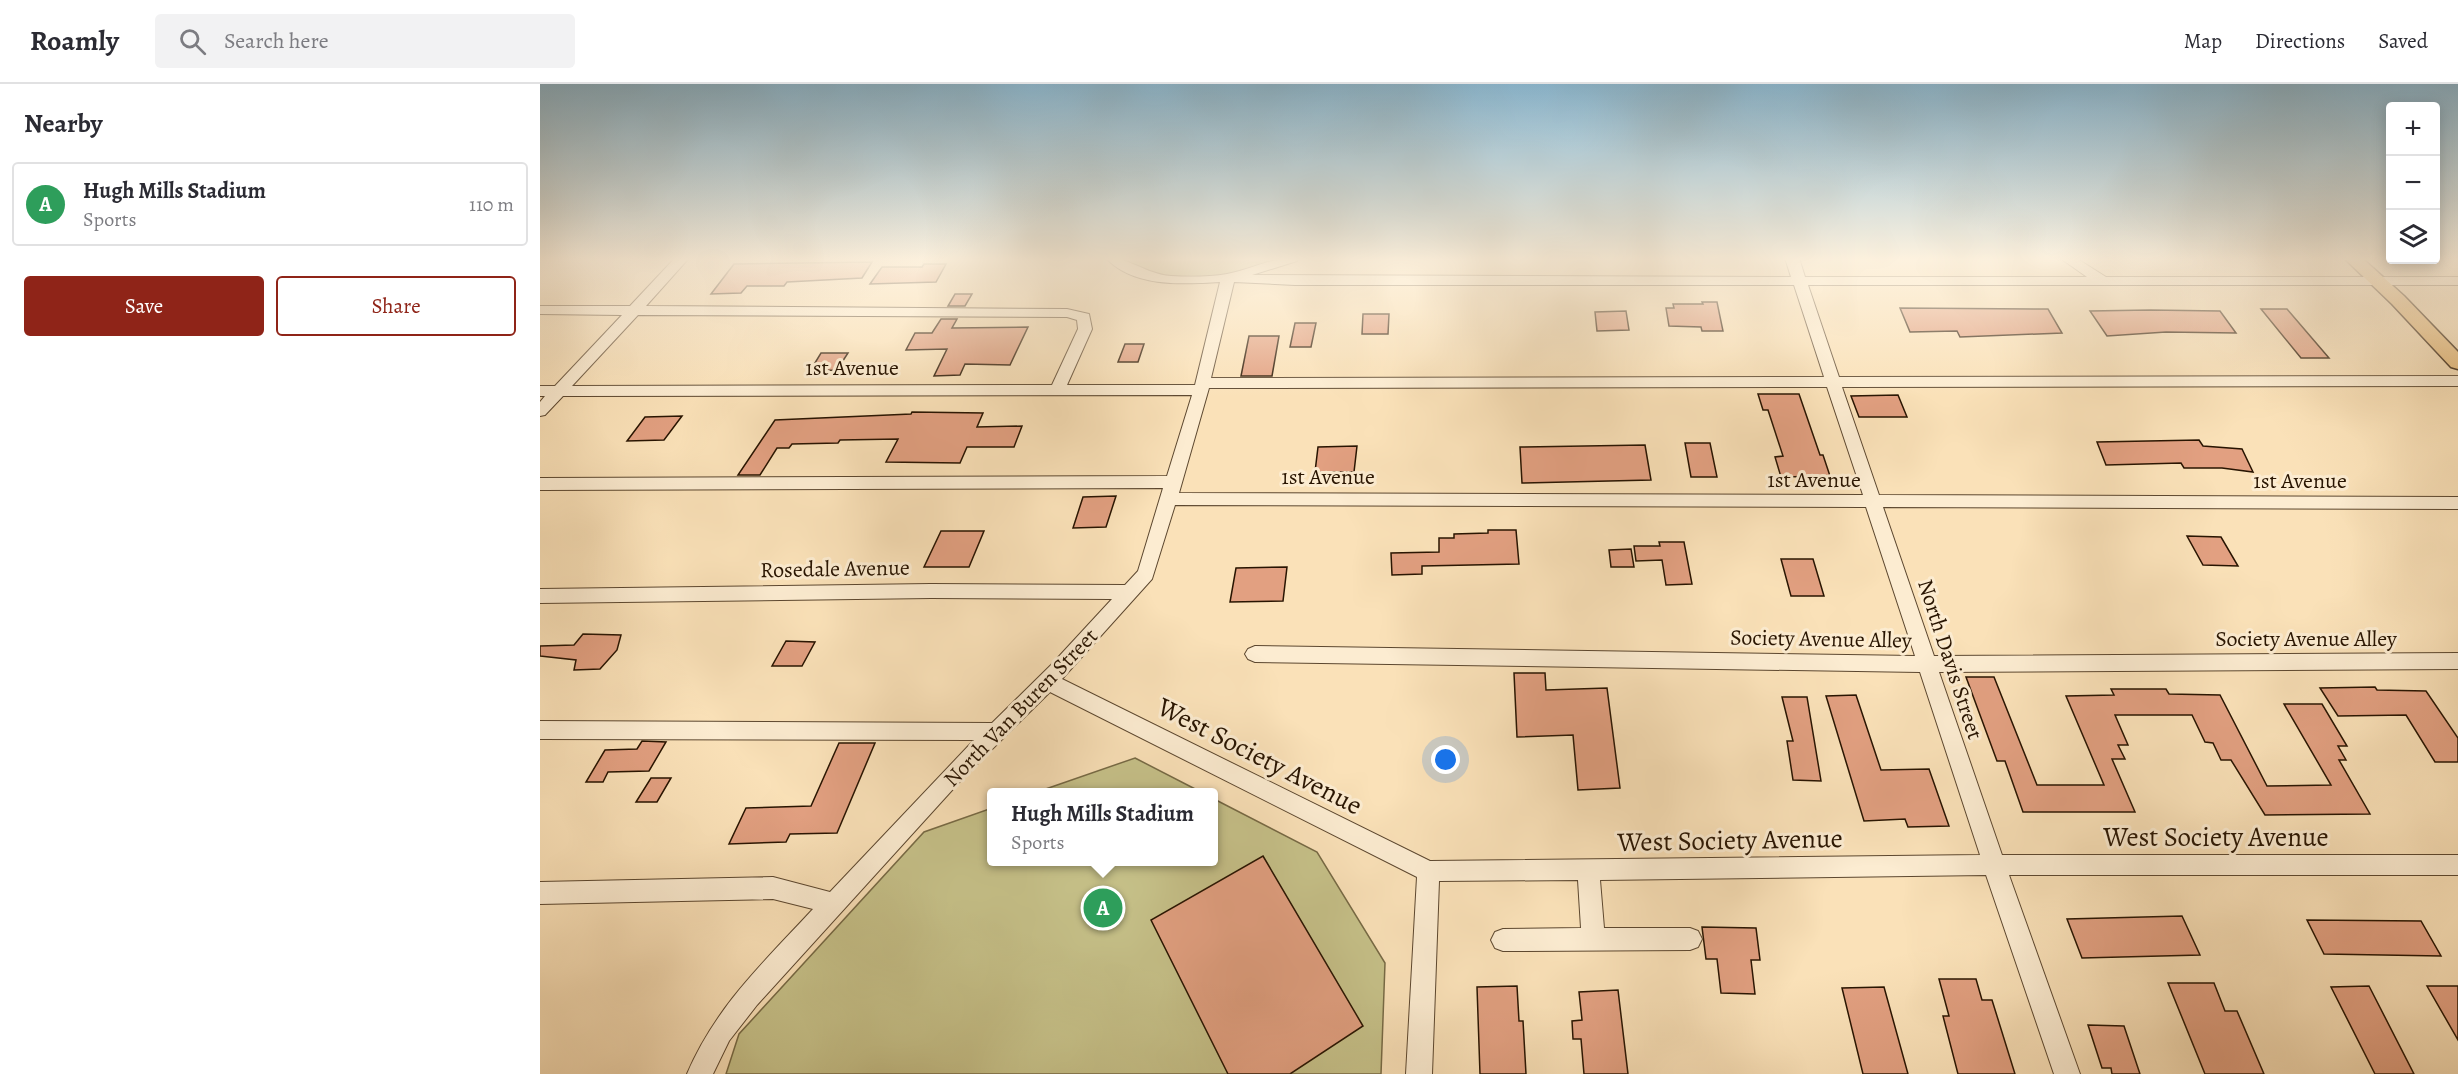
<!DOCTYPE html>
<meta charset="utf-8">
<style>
body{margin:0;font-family:Alegreya,serif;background:#f2f2f3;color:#2b2b33}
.controls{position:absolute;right:18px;top:18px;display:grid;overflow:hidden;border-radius:6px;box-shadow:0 3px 15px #0003}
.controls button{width:54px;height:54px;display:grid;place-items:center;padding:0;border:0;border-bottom:2px solid #e1e1e2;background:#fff;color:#2b2b33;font:30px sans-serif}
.you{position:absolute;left:906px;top:676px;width:21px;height:21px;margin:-15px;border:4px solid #fff;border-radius:50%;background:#1a73e8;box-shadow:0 0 0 9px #1a73e833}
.badge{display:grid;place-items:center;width:39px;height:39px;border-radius:50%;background:#8f2418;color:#fff;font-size:20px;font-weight:700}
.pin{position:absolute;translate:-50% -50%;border:3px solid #fff;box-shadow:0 2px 6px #0006}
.popup{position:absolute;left:447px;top:704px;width:231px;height:78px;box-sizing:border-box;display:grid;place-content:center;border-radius:6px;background:#fff;filter:drop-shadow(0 2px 4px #0005);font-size:20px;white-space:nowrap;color:#7c7c81}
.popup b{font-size:22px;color:#2b2b33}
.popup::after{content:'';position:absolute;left:50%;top:100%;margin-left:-12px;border:12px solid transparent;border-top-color:#fff}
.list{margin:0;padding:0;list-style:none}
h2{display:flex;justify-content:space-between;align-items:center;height:78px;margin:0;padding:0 24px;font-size:26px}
h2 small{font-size:20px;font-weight:400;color:#7c7c81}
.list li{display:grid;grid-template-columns:39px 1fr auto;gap:18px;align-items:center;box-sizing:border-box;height:84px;margin:0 12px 12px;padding:0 12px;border:2px solid #e1e1e2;border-radius:6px}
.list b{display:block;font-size:22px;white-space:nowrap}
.list p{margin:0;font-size:20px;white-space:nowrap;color:#7c7c81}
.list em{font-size:20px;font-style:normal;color:#7c7c81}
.actions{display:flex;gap:12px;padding:18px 24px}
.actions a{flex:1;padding:14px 0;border:2px solid #8f2418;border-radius:6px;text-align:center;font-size:21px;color:#8f2418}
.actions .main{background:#8f2418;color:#fff}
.icon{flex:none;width:33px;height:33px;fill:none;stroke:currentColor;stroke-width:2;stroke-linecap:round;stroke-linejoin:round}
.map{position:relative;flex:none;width:1918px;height:990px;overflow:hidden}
header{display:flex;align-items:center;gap:36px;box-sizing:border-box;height:84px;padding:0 30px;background:#fff;border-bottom:2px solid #e1e1e2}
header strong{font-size:28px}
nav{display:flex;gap:33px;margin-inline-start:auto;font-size:21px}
.search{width:420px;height:54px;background:#f2f2f3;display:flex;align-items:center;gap:15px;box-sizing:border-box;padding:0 21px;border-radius:6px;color:#7c7c81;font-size:22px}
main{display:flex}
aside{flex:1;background:#fff}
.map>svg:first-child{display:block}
.green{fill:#c6c189;stroke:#776a45;stroke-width:1.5}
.building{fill:#e2a081;stroke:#281401;stroke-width:1.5}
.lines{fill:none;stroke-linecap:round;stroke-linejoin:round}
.minor-casing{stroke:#5c472f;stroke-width:2}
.major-casing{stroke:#281401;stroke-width:3}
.minor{fill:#fcecd1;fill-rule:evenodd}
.major{fill:#edc07c;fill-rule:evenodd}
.labels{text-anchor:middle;stroke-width:6;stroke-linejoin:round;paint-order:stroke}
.street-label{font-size:22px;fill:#281401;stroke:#fcecd1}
.near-street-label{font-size:27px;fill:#281401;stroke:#fcecd1}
</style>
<header>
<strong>Roamly</strong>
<div class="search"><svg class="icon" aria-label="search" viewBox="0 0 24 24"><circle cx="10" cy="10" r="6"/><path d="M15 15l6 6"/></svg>Search here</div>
<nav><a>Map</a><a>Directions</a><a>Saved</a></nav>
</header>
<main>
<aside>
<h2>Nearby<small></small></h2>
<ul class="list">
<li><span class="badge" style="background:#2e9e5b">A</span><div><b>Hugh Mills Stadium</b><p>Sports</p></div><em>110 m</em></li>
</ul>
<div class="actions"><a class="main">Save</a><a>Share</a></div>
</aside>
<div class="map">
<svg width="1918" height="990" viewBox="0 0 1918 990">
<rect width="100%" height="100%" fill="#fae1b8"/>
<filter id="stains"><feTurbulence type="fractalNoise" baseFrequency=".00333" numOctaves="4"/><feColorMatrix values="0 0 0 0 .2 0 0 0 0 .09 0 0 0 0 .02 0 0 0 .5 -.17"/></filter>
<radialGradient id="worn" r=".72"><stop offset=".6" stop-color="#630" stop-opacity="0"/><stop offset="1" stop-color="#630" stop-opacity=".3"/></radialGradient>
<g class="green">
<path d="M574 174H750C704 190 651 206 603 190 593 187 583 179 574 174Z"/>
<path d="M595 674 661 708H497Z"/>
<path d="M674 715 777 768 845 879 841 990H186L199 950 384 748 452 724V778H674Z"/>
</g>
<g class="building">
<path d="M332 178 322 194 247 198 244 202H207L201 209 171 210 194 180Z"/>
<path d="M384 180H406L396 198 330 200 342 183H382Z"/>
<path d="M415 210H432L425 222H408Z"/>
<path d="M1162 218H1177L1183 247H1162L1161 243 1129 242 1126 224H1134L1133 220H1163Z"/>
<path d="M1360 224 1508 225 1522 249 1420 253 1417 247 1370 248Z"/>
<path d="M1721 225H1747L1789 274H1761Z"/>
<path d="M1610 226 1680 227 1696 249 1626 248 1567 252 1550 227Z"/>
<path d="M1086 227 1089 246 1057 247 1055 228Z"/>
<path d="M823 230H849L848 250H822Z"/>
<path d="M401 235H417L412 244 488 243 470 281 425 280 420 291 394 292 407 265 366 266 375 249H392Z"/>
<path d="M755 239H776L771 263H750Z"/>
<path d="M709 252H739L732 292H701Z"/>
<path d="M585 260H604L598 278H578Z"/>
<path d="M281 269H308L297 286 270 287Z"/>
<path d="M1218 310H1259L1280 371H1283L1290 392 1241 393 1235 373 1243 372 1228 326H1223Z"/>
<path d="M1358 311 1367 333H1319L1311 312Z"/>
<path d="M372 328 443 329 437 343 482 342 474 363H427L420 379 346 378 358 355 300 356 298 359 252 360 249 364H237L220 391H198L235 336 371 330Z"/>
<path d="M142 332 124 356 87 357 105 333Z"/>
<path d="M1659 356 1663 362 1702 365 1713 388 1682 384H1644L1641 379 1566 381 1557 358Z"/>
<path d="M1145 359H1170L1177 393H1151Z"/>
<path d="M1105 361 1111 396 982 399 980 363Z"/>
<path d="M817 362 814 388H775L778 363Z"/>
<path d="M576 412 566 443 533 444 543 413Z"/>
<path d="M948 446H976L979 480 882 482V490L852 491 851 469 899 468V454H914V450L948 449Z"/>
<path d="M401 447H444L429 483H384Z"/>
<path d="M1647 452 1681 453 1698 482 1663 481Z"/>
<path d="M1119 458H1144L1152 500 1126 501 1122 476 1096 477 1094 462H1120Z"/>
<path d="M1091 465 1094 483H1071L1069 466Z"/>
<path d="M1241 475H1273L1284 512H1251Z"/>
<path d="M747 483 743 517 690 518 696 484Z"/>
<path d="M43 550 81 551 77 566 60 585 34 586 36 576 0 572V562L34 561Z"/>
<path d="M246 557 275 558 262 582H232Z"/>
<path d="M974 589H1005L1006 606 1067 604 1080 704 1038 706 1033 651 977 653Z"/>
<path d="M1426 593H1454L1497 701H1564L1526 612 1574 611 1571 605H1626L1629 610 1680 611 1727 702 1791 701 1744 620H1782L1807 662H1798L1806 676H1799L1830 730 1725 731 1691 676H1681L1673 659 1665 658 1652 631H1575L1588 661H1578L1585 675H1572L1595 728H1483L1465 677H1457Z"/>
<path d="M1835 603 1837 606 1886 607 1918 654V678H1895L1866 631 1798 632 1780 604Z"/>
<path d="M1316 611 1341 686 1389 685 1409 742 1368 743 1365 735 1324 737 1286 612Z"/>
<path d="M1242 613H1267L1281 697 1253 696 1247 657H1253Z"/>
<path d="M102 657 126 658 109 687 68 688 63 698H46L65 666 97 665Z"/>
<path d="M299 659H335L297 749 250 750 246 758 189 760 206 724 271 722Z"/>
<path d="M111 694H131L117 718H96Z"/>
<path d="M723 772 823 942 750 990H688L611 836Z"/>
<path d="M1642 832 1660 871 1542 874 1527 835Z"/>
<path d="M1767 836 1881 837 1901 872 1784 870Z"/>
<path d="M1162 843 1216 844 1220 876H1211L1215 910 1181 909 1177 875H1166Z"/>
<path d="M1399 895H1436L1442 916H1452L1475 990H1418L1403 932H1409Z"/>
<path d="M1628 899H1674L1685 927H1697L1724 990H1665Z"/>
<path d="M977 902 979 937H983L986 990H940L937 903Z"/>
<path d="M1829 902 1874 990H1835L1791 903Z"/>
<path d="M1887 902H1918V956Z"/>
<path d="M1344 903 1368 990H1323L1302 904Z"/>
<path d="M1078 906 1088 990H1044L1041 955H1033L1032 937 1042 936 1039 908Z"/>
<path d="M1548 941 1584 942 1600 990H1572L1571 984H1562Z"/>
</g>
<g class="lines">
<g class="minor-casing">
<path id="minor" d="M135 174H149L106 222 527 225 549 230 552 245 527 301H655L680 198C643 200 594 204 566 174 592 174 605 190 631 192 648 193 670 193 687 190 714 185 728 174 758 174L757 177 712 191 1251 193 1245 174H1259L1265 193H1547L1520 174H1536L1566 193H1918V201H1268L1299 293 1918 292V302L1302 303 1339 411 1918 413V425L1343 423 1394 572 1918 569V585L1399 588 1462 771H1918V791H1469L1540 990H1514L1446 791 1060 796 1064 844H1150L1158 847 1162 855 1158 863 1150 866 963 867 955 864 951 856 955 848 963 845 1041 844 1038 796 899 797 892 990H866L877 793 510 608 424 693 217 921 189 957 173 990H147C176 922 224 878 273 825L233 815 0 820V798L233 793 290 808 434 656 0 655V637L452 639 511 581 572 515 391 514 0 519V505L391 500 585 501 598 487 623 404 0 406V394L627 392 652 311 23 312 5 331 0 332V318L5 312H0V302H15L82 231 0 230V222H90ZM694 198 755 201H1254L1284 293 671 294ZM98 231 527 233 537 236 538 245 512 301 32 302ZM1287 303 1323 411 639 409 669 304ZM635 421 1326 423 1375 572 715 562 708 565 705 570 708 575 715 578 1380 588 1440 771 890 777 522 595 612 495Z"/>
</g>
<g class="major-casing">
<path id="major" d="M1804 174H1822L1864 212 1918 268V285L1911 283 1852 220Z"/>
</g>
<use href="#minor" class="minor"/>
<use href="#major" class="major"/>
</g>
<linearGradient id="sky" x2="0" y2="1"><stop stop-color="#8ab8d2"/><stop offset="0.56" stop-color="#fdf2df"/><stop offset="1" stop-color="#fdf2df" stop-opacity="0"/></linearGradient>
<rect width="1918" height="313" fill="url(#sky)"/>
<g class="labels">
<g class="street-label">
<text x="312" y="291">1st Avenue</text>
<text x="788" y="400">1st Avenue</text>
<text x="1274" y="403">1st Avenue</text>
<text x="1760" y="404">1st Avenue</text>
<text transform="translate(295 484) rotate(-1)" y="8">Rosedale Avenue</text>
<text transform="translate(1281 554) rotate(1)" y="8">Society Avenue Alley</text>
<text x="1766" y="562">Society Avenue Alley</text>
<text transform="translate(1411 575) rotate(72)" y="8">North Davis Street</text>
<text transform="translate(480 623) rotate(-46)" y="8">North Van Buren Street</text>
</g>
<g class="near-street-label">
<text transform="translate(720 672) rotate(27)" y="9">West Society Avenue</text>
<text x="1676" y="762">West Society Avenue</text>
<text transform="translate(1190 756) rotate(-1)" y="9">West Society Avenue</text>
</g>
</g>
<rect width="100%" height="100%" filter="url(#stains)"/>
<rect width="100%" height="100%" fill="url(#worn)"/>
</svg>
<div class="controls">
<button>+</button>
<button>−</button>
<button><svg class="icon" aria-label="layers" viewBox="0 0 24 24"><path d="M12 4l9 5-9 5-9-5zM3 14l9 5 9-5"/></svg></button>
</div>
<div class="you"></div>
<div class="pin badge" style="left:563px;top:824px;background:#2e9e5b">A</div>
<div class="popup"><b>Hugh Mills Stadium</b>Sports</div>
</div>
</main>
